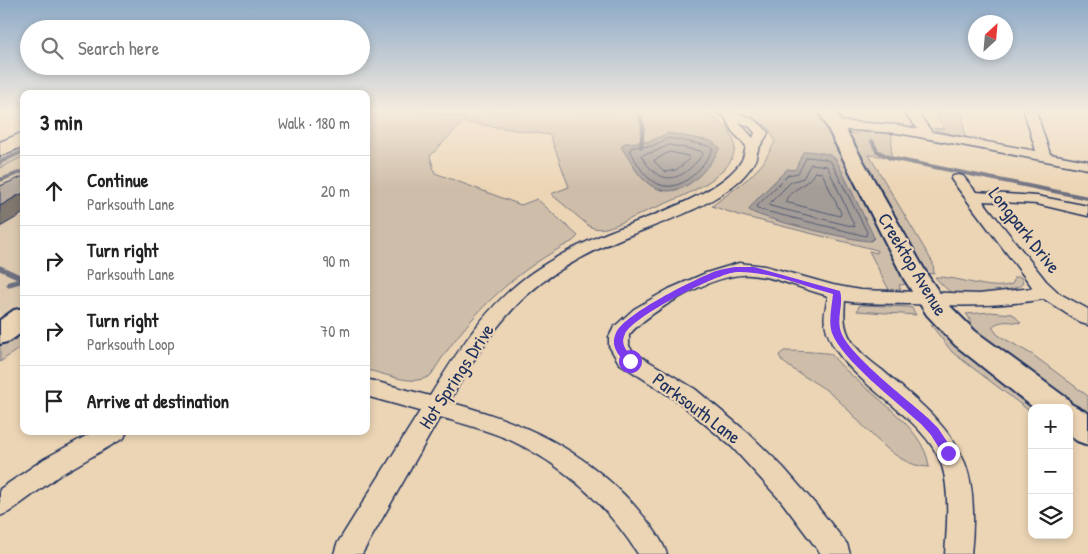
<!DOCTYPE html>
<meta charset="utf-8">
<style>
body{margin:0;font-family:"Patrick Hand",sans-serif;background:#f6f6f6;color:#222}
.controls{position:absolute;right:15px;bottom:15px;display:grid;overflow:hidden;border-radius:10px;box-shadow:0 2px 8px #0003}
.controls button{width:45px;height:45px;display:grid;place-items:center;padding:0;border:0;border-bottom:1px solid #e0e0e0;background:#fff;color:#222;font:25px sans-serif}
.compass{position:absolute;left:968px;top:15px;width:45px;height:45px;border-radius:50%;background:#fff;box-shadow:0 2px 8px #0003;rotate:26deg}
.stop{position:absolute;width:15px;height:15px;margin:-11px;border:4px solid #7c3aed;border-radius:50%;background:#fff}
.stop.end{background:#7c3aed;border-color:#fff;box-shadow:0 1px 5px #0008}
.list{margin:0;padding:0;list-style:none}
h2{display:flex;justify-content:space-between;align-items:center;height:65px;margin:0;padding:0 20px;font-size:21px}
h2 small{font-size:16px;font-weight:400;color:#767676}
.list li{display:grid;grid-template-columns:32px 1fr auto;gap:15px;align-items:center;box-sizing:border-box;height:70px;padding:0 20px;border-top:1px solid #e0e0e0}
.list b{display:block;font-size:19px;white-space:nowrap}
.list p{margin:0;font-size:16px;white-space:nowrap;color:#767676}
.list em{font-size:16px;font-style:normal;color:#767676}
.icon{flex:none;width:28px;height:28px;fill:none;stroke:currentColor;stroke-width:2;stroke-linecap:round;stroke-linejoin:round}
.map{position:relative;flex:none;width:1088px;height:554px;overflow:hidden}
.search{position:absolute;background:#fff;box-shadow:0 2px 8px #0003;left:20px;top:20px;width:350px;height:55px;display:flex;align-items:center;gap:12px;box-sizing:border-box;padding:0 18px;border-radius:28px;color:#767676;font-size:19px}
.panel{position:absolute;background:#fff;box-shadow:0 2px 8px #0003;left:20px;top:90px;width:350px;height:345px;border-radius:10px}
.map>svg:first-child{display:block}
.built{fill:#dcc9af}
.green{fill:#cebda8;stroke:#747683}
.water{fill:#a49c97;stroke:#6d7080}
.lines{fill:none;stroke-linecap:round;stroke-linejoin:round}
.shore{stroke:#525b75;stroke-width:1}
.stream-far1{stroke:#6d7080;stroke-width:4}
.stream{stroke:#6d7080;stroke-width:5}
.street-casing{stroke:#1b2f5e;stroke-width:3}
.secondary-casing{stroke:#1b2f5e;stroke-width:4}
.highway-casing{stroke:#1b2f5e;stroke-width:3}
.street{fill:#ecd5b5;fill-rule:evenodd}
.secondary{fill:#ecd5b5;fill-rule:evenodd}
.highway{fill:#ecd5b5;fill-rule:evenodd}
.shaded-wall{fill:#817870;stroke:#1b2f5e}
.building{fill:#b8aca0;stroke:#1b2f5e}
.route{fill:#7c3aed}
.labels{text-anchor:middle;stroke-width:4.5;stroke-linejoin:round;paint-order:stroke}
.street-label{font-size:19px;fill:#1b2f5e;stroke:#ecd5b5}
</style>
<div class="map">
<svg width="1088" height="554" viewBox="0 0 1088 554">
<rect width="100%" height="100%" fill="#ecd5b5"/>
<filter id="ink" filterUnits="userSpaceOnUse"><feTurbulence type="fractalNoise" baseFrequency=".02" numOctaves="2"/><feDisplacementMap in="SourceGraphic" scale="10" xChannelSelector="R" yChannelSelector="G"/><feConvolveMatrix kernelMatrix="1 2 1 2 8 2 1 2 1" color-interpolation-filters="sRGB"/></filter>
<g filter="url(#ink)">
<path class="built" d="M24 156V305L0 322V168Z"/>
<g class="green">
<path d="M366 111H423L471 119 479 111H702C715 117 730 127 734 142 742 175 673 201 649 210 636 216 621 224 606 228 600 229 594 229 589 226L551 194 569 187 550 135 463 122 430 156 435 173 521 205 537 199 578 236 573 241C512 272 466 318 431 375 413 388 386 373 366 370Z"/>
<path d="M756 111H818L908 284 899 285 901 290H889L869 251 877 253V250L738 215 712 206 750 177 763 163 775 142 769 128 752 117Z"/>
<path d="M929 111 962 113 965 137 935 130 933 128 945 129 938 118Z"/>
<path d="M858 131 892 133 891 157 869 155 933 263 934 274 926 273 848 135V133L856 134Z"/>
<path d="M24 145V156L0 168V156Z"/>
<path d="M935 277C959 276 990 292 1012 284L1014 280V277H1021L1023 283C1017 293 963 296 951 292 948 291 938 281 935 277Z"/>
<path d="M862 305 907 307 912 308 916 315 857 311 859 306Z"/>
<path d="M990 312 1013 314 1021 323C1011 322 1000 319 992 327L998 335 1033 355 1088 396V420L973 335 977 332C969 326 972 319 966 314Z"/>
<path d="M936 324 1041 408H1032V413L952 352 931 325Z"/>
<path d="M24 329V345L0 362V346Z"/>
<path d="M784 351C793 351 827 352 831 354 857 388 925 423 929 467 890 467 858 415 830 393 815 381 797 374 782 361L779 355Z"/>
</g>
<g class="water">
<path d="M668 133 711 141 720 148C704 176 674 209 643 179 635 171 628 157 621 147L625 143 651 141Z"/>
<path d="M809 151 828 154 836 159 872 233 874 238 871 241C858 242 757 218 749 210 750 204 779 178 787 169L795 170 803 152Z"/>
</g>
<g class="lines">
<g class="shore">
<path d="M669 138 709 146 713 149C702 169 679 197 654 182 642 175 636 161 630 150L632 147 652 146Z"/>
<path d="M669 145 701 151 703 154C682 182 660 189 641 155L654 152Z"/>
<path d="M670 152 688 156 690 159 676 170 665 172 654 161Z"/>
<path d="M807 157 825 159 831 162 867 232 866 236 757 209V206L788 175 798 173Z"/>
<path d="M811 164 827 166 855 227 770 206V203L791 182 803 178Z"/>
<path d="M815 172 822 173 841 213 840 216 785 202C790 188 806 188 815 172Z"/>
</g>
<g class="stream-far1">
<path d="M639 111 643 127 641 147"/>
<path d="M872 141 877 151 890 158 1088 198"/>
<path d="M0 162 24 151"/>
<path d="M0 180 24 171"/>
</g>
<g class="stream">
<path d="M0 268 24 279"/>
<path d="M9 284 24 280"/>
</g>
<g class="street-casing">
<g id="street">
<path d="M714 111C733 110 756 116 768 132 766 139 762 142 759 148 756 152 757 158 754 162 751 168 745 175 740 180 706 210 659 223 618 240 597 249 576 260 557 272 507 304 478 351 449 402 523 422 580 447 633 504 646 519 660 535 667 554H638C607 505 563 464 510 440 487 430 464 424 440 417L362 554H334L337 544 420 411 366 396V379L430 396C459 349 487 304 533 272 556 256 581 244 607 233 642 219 723 194 742 160 744 156 745 150 746 146L732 131 725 117ZM739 122 750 127 755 133 753 138Z"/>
<path d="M903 111H916L932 132 1036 151 1024 111H1036L1050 154 1088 161V169L898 133 834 129 828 125 834 121 898 125 918 129Z"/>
<path d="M958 175 963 176 976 192 1037 196 1088 206V216L1037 204 983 201 1046 281 1060 294 1088 309V325L1081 323 1044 299C999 307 955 306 910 304 889 303 867 305 845 301 844 314 843 325 850 338 857 351 870 361 882 370 914 398 948 423 965 463 975 488 974 527 971 554H945C947 529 950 491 942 466 924 410 834 380 825 323 823 315 827 304 828 296 802 289 777 277 750 275 716 272 651 309 629 335V346L633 352 695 389 748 433 783 467 816 505 847 544 850 554H821L782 502 732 447 679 402 619 363 609 346V337L614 327 634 309 669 289 706 273 739 263 765 266 833 285 860 290 979 294 1033 288 951 179 953 176Z"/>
<path d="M95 431H127L124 438 60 475 9 512 0 516V489L44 459Z"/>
</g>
</g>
<g class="secondary-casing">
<g id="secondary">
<path d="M819 111H835L928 276 945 301 975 331 1068 399 1071 404 1088 413V445L1077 441 1069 435V408H1034L955 345 927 315 904 279Z"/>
<path d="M24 308V331L10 341 0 344V320L14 310Z"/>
</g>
</g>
<g class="highway-casing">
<path id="highway" d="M24 132V146L0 156V142Z"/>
</g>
<use href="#street" class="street"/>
<use href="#secondary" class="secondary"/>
<use href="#highway" class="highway"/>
</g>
<path class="shaded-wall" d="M24 193V213L0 227V206L17 196Z"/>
<path class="building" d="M24 176V193L17 196 0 206V186Z"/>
</g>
<linearGradient id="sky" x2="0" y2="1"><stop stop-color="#8daac8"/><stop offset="0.59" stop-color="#f6ecde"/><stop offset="1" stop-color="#f6ecde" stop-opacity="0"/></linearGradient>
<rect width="1088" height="188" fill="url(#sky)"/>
<path class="route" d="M735 267H754L840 291C844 304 836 318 841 332 849 355 908 400 928 418L938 428 952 449 954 453 952 456H944L931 435 921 424C897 402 842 360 832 333 828 321 832 306 833 294 803 286 768 271 737 272 717 273 632 317 625 334 619 346 629 352 634 361L633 363H626C618 355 610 346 616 333 624 314 695 279 716 271 722 269 729 268 735 267Z"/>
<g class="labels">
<g class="street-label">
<text transform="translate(1025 230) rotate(52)" y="7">Longpark Drive</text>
<text transform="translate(913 264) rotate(59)" y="7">Creektop Avenue</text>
<text transform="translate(456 376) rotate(-57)" y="7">Hot Springs Drive</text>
<text transform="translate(697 408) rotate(37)" y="7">Parksouth Lane</text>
</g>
</g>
</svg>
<div class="controls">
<button>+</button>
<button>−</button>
<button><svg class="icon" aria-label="layers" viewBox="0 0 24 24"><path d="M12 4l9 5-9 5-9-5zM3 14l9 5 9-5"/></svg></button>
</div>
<svg class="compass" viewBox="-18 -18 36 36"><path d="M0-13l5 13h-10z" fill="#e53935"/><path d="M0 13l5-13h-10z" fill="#767676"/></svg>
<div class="stop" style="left:630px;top:361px"></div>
<div class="stop end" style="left:948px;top:453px"></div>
<div class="search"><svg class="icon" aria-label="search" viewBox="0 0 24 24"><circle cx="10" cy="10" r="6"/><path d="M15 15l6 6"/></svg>Search here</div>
<section class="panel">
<h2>3 min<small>Walk · 180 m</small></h2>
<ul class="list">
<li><svg class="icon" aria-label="ahead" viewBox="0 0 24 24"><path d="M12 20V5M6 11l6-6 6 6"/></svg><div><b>Continue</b><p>Parksouth Lane</p></div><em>20 m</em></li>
<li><svg class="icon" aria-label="right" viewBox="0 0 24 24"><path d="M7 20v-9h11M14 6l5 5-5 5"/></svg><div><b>Turn right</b><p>Parksouth Lane</p></div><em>90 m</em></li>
<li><svg class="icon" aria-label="right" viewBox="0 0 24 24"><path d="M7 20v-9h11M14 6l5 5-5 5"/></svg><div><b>Turn right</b><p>Parksouth Loop</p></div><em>70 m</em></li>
<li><svg class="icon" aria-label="arrive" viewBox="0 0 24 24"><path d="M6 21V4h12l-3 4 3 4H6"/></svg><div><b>Arrive at destination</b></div></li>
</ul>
</section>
</div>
